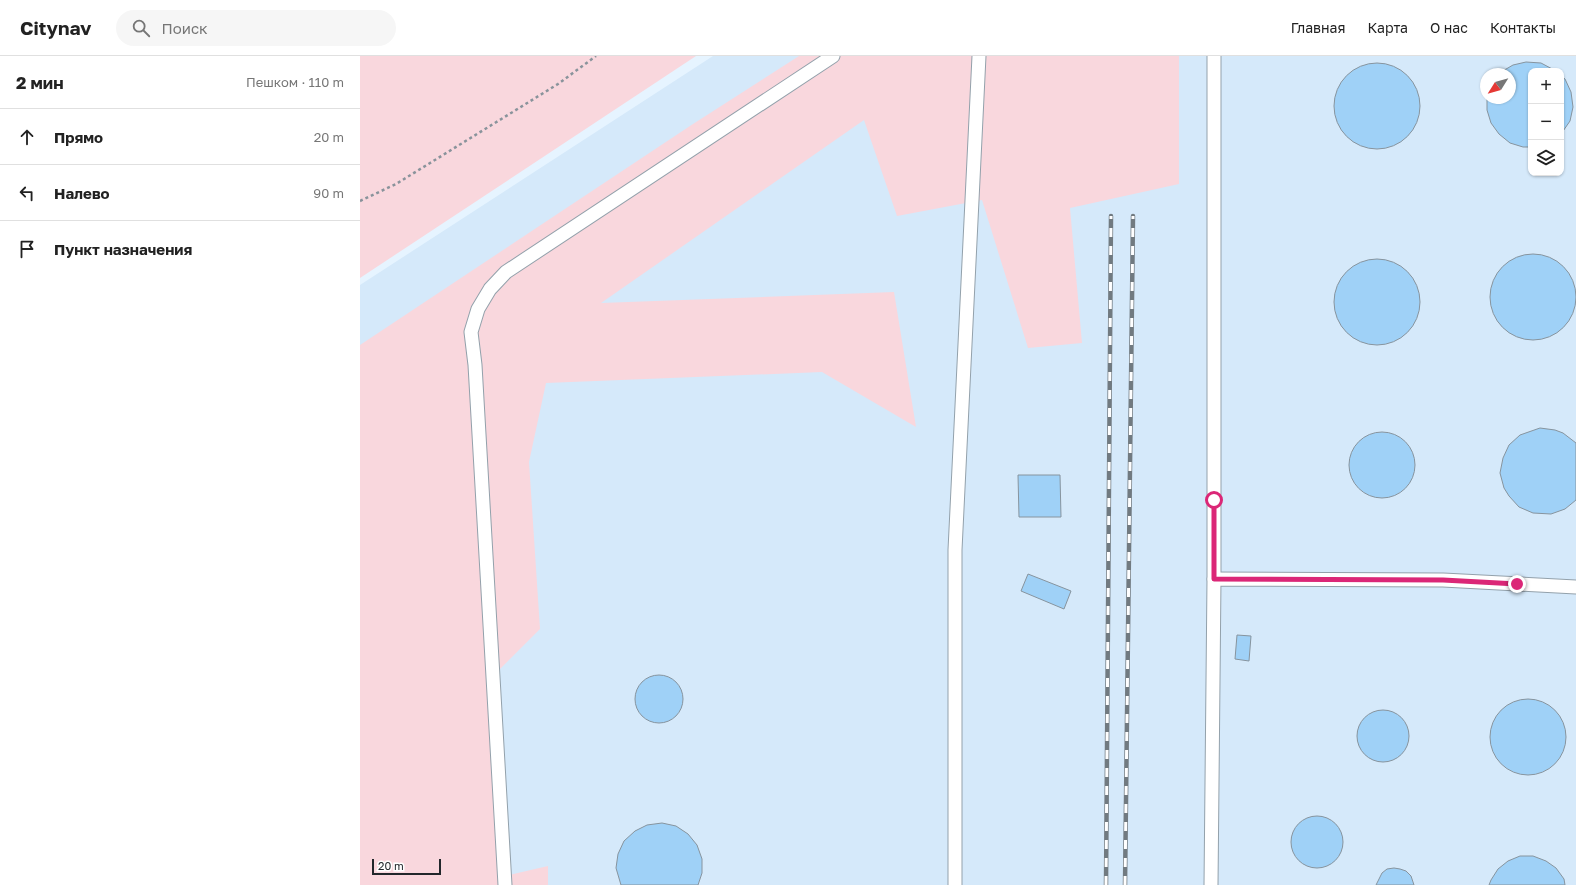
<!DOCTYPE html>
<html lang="ru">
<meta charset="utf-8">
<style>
body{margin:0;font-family:"Golos Text",sans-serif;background:#f6f6f6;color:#222}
.controls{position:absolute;right:12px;top:12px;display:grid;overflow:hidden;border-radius:8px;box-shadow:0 1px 3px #0004}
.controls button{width:36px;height:36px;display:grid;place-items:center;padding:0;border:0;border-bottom:1px solid #e0e0e0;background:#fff;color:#222;font:20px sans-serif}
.compass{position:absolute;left:1120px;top:12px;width:36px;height:36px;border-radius:50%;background:#fff;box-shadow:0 1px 3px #0004;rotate:233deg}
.scale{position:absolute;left:12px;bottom:10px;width:69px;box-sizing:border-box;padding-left:4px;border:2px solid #22272b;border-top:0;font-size:11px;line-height:14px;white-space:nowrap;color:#22272b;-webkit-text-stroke:3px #fff;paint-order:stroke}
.stop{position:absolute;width:12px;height:12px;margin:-9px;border:3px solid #db2777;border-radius:50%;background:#fff}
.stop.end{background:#db2777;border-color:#fff;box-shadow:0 1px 4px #0008}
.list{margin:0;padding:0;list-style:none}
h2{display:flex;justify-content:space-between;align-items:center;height:52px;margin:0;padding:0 16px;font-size:17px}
h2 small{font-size:13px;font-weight:400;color:#767676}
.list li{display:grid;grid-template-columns:26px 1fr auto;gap:12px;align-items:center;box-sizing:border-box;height:56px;padding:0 16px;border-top:1px solid #e0e0e0}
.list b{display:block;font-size:15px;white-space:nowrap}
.list em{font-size:13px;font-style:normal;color:#767676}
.icon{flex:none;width:22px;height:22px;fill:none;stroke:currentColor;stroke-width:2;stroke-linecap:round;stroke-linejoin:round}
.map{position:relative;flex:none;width:1216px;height:829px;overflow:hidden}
header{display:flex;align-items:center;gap:24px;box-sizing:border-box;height:56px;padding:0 20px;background:#fff;border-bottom:1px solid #e0e0e0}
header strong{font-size:19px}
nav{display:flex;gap:22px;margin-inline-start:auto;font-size:14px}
.search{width:280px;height:36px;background:#f6f6f6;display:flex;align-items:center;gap:10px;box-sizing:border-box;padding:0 14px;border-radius:22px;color:#767676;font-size:15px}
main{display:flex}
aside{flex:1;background:#fff}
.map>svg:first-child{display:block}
.built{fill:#d5e9fa;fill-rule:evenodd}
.green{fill:#f9d7dd}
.building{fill:#9fd1f7;stroke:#87949e}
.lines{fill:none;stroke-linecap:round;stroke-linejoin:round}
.lane-casing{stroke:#93a1ab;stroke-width:15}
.path{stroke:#89939b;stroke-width:2.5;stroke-dasharray:3 3;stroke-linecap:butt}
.lane{stroke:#fff;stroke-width:13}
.rail-casing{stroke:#717a80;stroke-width:4.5}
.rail{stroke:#fff;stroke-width:3;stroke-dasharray:9;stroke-linecap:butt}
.route{stroke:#db2777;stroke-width:5}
</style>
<header>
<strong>Citynav</strong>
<div class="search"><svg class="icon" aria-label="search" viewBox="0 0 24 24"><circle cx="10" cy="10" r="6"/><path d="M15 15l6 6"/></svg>Поиск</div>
<nav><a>Главная</a><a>Карта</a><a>О нас</a><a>Контакты</a></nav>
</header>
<main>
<aside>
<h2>2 мин<small>Пешком · 110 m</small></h2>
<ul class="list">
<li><svg class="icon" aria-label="ahead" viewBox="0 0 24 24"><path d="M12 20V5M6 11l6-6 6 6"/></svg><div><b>Прямо</b></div><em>20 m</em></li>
<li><svg class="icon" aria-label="left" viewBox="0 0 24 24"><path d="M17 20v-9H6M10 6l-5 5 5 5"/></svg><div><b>Налево</b></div><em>90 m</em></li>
<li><svg class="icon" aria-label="arrive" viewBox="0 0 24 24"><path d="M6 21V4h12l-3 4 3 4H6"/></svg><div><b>Пункт назначения</b></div></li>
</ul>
</aside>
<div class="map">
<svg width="1216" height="829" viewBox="0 0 1216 829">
<rect width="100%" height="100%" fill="#e6f4ff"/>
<path class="built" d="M353 0H1216V829H0V229ZM1171 15H1201V117H1171ZM1126 18H1150V42H1126Z"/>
<g class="green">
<path d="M0 0H336L0 222Z"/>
<path d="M439 0H819V128L710 152 722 287 668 292 622 144 537 160 504 64 241 247 534 236 556 371 462 316 186 327 169 406 180 573 127 626 141 821 188 810V829H0V289L333 68Z"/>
</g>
<g class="building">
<path d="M1166 6 1181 7 1196 15H1171V91H1163L1150 87 1139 78 1131 67 1127 54V42H1150V18H1140L1141 16 1153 9Z"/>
<circle cx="1017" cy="50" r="43"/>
<path d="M1201 20 1205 23 1211 36 1213 51 1210 65 1201 78Z"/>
<circle cx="1173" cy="241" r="43"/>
<circle cx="1017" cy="246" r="43"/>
<path d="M1180 372 1195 374 1203 377 1216 387V444L1205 453 1191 458 1173 457 1159 451 1149 440 1144 432 1140 417 1143 402 1149 389 1160 379Z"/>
<circle cx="1022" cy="409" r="33"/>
<path d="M658 419H700L701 461H659Z"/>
<path d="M668 518 711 535 704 553 661 535Z"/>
<path d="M877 579 891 580 889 605 875 603Z"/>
<circle cx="299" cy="643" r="24"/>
<circle cx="1168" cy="681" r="38"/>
<circle cx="1023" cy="680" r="26"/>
<circle cx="957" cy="786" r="26"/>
<path d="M302 767 316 770 328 778 337 789 342 803V817L338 829H261L256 812 258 798 264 785 275 775 287 769Z"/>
<path d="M1160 800H1173L1186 805 1196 812 1204 823 1205 829H1129L1131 824 1138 813 1148 805Z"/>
<path d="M1034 812 1040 813 1046 815 1051 820 1054 829H1016L1022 817 1027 813Z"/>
</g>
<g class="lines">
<g class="lane-casing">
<g id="lane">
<path d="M854 0V523"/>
<path d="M145 829 115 309 111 276 118 253 130 233 146 216 473 0"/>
<path d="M595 829V494L619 0"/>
<path d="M851 829 854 523 1083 524 1216 531"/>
</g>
</g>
<path class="path" d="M0 145 36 128 198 28 236 0"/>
<use href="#lane" class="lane"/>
<g class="rail-casing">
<g id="rail">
<path d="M746 829 751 160"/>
<path d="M765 829 773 160"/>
</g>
</g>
<use href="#rail" class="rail"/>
</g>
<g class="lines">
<path class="route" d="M854 444V523L1083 524 1157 528"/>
</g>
</svg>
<div class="controls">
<button>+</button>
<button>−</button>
<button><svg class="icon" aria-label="layers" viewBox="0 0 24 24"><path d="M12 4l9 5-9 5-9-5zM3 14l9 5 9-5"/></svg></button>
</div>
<svg class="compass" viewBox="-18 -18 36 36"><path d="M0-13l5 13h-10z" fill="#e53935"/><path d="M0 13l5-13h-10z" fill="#767676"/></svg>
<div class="scale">20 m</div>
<div class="stop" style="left:854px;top:444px"></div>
<div class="stop end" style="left:1157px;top:528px"></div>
</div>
</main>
